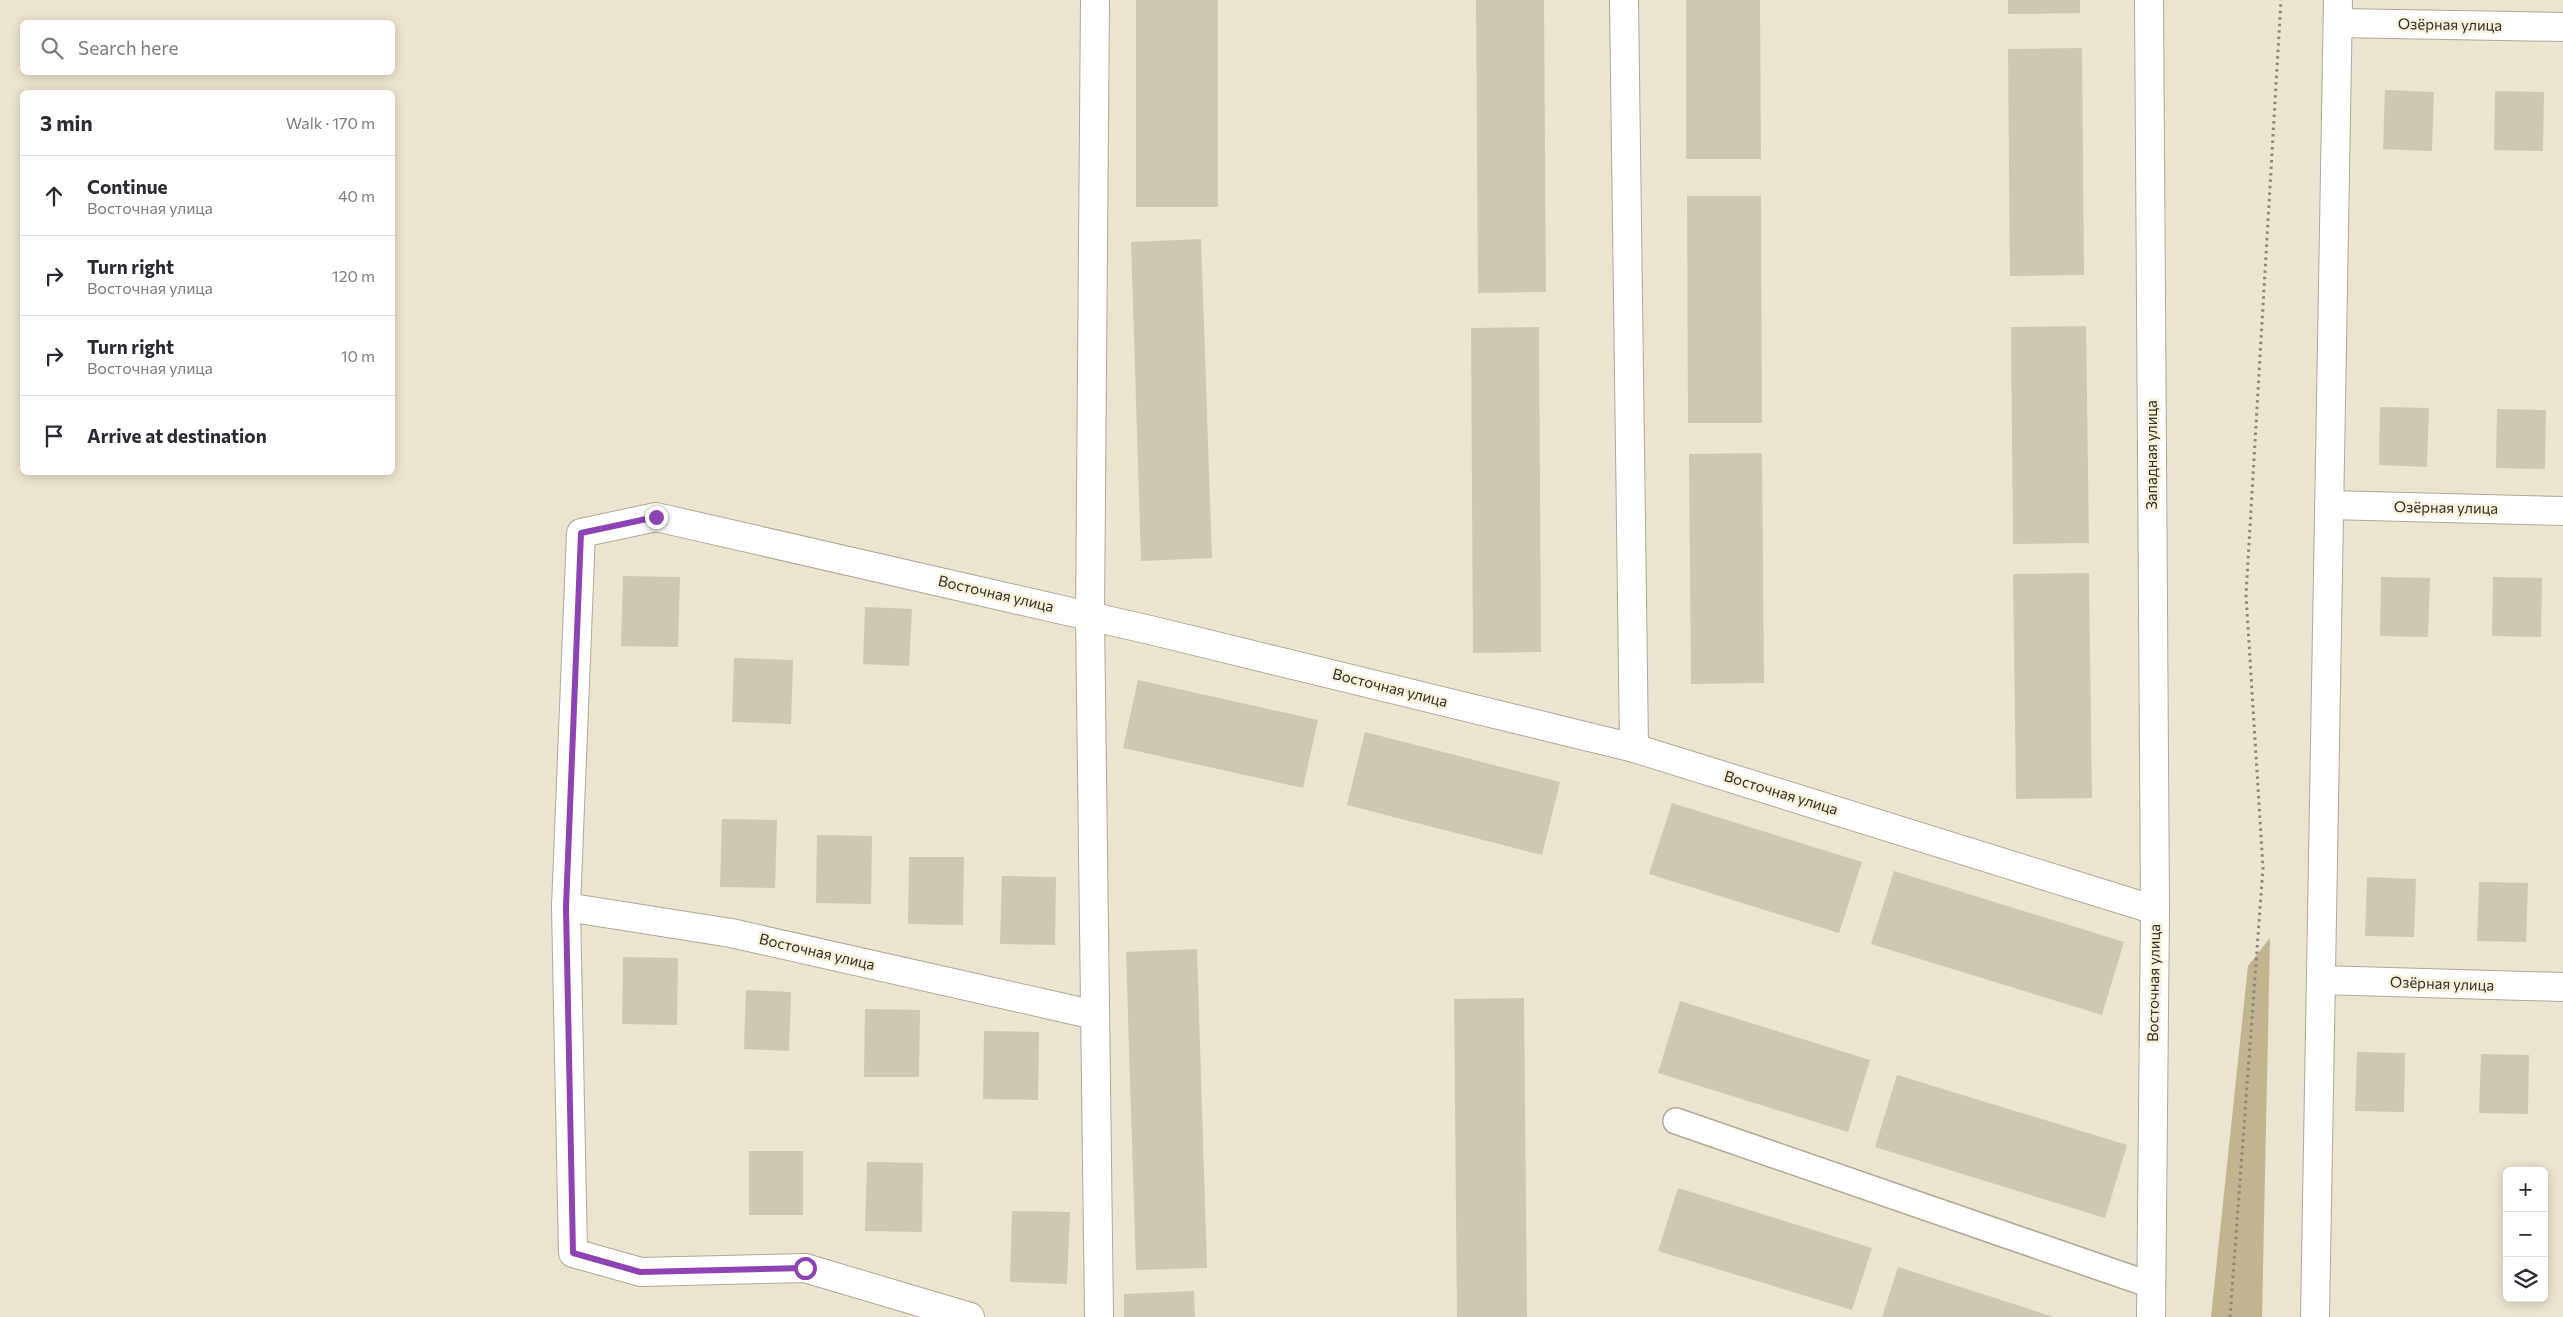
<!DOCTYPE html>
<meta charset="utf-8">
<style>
body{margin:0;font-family:Commissioner,sans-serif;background:#f7f7f7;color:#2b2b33}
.controls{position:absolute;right:15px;bottom:15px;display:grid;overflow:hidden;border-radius:8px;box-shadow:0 2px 12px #0003}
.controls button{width:45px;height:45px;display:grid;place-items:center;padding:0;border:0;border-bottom:1px solid #e1e1e2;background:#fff;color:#2b2b33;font:25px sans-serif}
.stop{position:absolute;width:15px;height:15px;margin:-11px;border:4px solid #8e43b5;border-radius:50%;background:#fff}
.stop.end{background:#8e43b5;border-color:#fff;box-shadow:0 1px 5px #0008}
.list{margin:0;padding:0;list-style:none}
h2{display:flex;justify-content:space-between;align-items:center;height:65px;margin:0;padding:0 20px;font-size:21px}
h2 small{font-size:16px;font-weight:400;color:#7c7c81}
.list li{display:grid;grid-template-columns:32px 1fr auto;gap:15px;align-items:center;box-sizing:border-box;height:80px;padding:0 20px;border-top:1px solid #e1e1e2}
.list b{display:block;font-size:19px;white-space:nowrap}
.list p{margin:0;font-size:16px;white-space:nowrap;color:#7c7c81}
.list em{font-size:16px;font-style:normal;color:#7c7c81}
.icon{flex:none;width:28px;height:28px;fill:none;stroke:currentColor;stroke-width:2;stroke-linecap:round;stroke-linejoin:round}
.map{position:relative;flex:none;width:2563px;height:1317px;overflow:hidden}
.search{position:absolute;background:#fff;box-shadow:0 2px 12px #0003;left:20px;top:20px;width:375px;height:55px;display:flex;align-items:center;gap:12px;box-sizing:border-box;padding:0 18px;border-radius:8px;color:#7c7c81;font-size:19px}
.panel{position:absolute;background:#fff;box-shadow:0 2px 12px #0003;left:20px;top:90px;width:375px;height:385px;border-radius:8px}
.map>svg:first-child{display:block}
.green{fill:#c0b58f}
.building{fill:#cdc7b4}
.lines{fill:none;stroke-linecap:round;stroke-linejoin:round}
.service-casing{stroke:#afa996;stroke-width:28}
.minor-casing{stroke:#afa996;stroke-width:30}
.path{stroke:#8c887a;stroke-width:3;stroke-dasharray:2.5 4;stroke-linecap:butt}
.service{stroke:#fff;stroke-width:25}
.minor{stroke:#fff;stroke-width:28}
.route{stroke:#8e43b5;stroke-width:6}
.labels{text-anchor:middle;stroke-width:5;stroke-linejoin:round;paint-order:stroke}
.street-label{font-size:15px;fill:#302e26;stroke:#f8f2dd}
</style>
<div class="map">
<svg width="2563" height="1317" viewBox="0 0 2563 1317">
<rect width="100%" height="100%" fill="#eae4d0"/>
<path class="green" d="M2270 938 2262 1317H2211L2248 966Z"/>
<g class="building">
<rect x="1136" y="0" width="82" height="207"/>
<path d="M1476 0H1544L1546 292 1478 293Z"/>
<path d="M1686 0H1760L1761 159H1686Z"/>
<path d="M2008 0H2080V13L2008 14Z"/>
<path d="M2082 48 2084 275 2010 276 2008 49Z"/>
<path d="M2385 90 2434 92 2432 151 2383 149Z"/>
<path d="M2495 91 2544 92 2543 151 2494 150Z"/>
<path d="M1687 196H1761L1762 423H1688Z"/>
<path d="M1201 239 1212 558 1141 561 1131 242Z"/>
<path d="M2086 326 2089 543 2013 544 2011 327Z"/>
<path d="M1539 327 1541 652 1473 653 1471 328Z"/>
<path d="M2380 407 2429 408 2427 467 2379 465Z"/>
<path d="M2497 409 2546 410 2545 469 2496 468Z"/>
<path d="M1762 453 1764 683 1691 684 1689 454Z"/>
<path d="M2089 573 2092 798 2016 799 2013 574Z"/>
<path d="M623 576 680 577 678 647 621 646Z"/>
<path d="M2381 577 2430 578 2428 637 2380 636Z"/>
<path d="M2493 577 2542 578 2541 637 2492 636Z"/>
<path d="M865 607 912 609 909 666 863 664Z"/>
<path d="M734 658 793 660 791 724 732 722Z"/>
<path d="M1138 680 1318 720 1303 788 1123 748Z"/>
<path d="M1365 732 1560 782 1542 855 1347 805Z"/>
<path d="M1672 803 1862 862 1839 933 1649 874Z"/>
<path d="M722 819 777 820 775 888 720 887Z"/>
<path d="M817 835 872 836 871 904 816 903Z"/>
<path d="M909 857H964L963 925 908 924Z"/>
<path d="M1894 871 2124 942 2102 1015 1871 944Z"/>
<path d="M1002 876 1056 877 1055 945 1000 944Z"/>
<path d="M2367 877 2416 879 2414 937 2365 936Z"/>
<path d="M2479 882 2528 883 2526 942 2477 941Z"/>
<path d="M1197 949 1207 1268 1136 1270 1126 952Z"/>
<path d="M623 957 678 958 677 1025 622 1024Z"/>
<path d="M746 990 791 992 789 1051 744 1049Z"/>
<path d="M1524 998 1527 1317H1457L1454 999Z"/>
<path d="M1680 1001 1870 1060 1848 1132 1658 1073Z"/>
<path d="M865 1009 920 1010 919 1077H864Z"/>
<path d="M984 1031 1039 1032 1038 1100 983 1099Z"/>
<path d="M2357 1052 2405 1053 2404 1112 2355 1111Z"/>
<path d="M2481 1054 2529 1055 2528 1114 2479 1113Z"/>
<path d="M1897 1075 2127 1145 2105 1218 1875 1147Z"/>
<rect x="749" y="1151" width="54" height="64"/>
<path d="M867 1162 923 1163 922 1232 865 1231Z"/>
<path d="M1678 1188 1872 1248 1852 1310 1658 1251Z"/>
<path d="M1012 1211 1070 1212 1067 1284 1010 1282Z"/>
<path d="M1898 1267 2054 1317H1882Z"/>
<path d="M1194 1291 1195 1317H1124V1294Z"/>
</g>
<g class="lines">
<g class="service-casing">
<path id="service" d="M1676 1121 2151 1285"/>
</g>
<g class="minor-casing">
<g id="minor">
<path d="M1095 0 1090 616 1099 1317"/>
<path d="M1624 0 1634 748"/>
<path d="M2149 0 2155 910 2151 1317"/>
<path d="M2338 23 2563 27"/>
<path d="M2329 505 2563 511"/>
<path d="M566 907 573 1253 641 1272 805 1268 970 1317"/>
<path d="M2321 980 2563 987"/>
<path d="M1095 1015 731 933 566 907 581 533 656 517 1150 630 1634 748 2155 910"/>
<path d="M2315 1317 2338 0"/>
</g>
</g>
<path class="path" d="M2230 1317 2263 868 2246 595 2281 0"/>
<use href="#service" class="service"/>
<use href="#minor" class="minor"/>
</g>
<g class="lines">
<path class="route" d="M656 517 581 533 566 907 573 1253 640 1272 805 1268"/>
</g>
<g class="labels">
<g class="street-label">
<text transform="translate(2450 25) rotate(1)" y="5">Озёрная улица</text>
<text transform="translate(2152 455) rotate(-90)" y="5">Западная улица</text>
<text transform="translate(2446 508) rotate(1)" y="5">Озёрная улица</text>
<text transform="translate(996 594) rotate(13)" y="5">Восточная улица</text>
<text transform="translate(1390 688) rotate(14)" y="5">Восточная улица</text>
<text transform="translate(1781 793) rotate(17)" y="5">Восточная улица</text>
<text transform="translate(817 952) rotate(13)" y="5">Восточная улица</text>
<text transform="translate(2154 983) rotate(-89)" y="5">Восточная улица</text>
<text transform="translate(2442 984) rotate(2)" y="5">Озёрная улица</text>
</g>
</g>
</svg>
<div class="controls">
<button>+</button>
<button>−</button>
<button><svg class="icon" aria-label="layers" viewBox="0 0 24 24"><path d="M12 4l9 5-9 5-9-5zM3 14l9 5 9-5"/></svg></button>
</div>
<div class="stop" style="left:805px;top:1268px"></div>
<div class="stop end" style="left:656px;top:517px"></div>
<div class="search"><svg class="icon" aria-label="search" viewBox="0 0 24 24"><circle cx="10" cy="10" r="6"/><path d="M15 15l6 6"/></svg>Search here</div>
<section class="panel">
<h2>3 min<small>Walk · 170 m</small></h2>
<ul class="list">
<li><svg class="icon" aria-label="ahead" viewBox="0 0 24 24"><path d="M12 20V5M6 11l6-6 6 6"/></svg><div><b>Continue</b><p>Восточная улица</p></div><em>40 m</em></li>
<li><svg class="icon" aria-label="right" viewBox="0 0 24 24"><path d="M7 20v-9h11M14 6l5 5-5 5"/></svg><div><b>Turn right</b><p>Восточная улица</p></div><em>120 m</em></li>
<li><svg class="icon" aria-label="right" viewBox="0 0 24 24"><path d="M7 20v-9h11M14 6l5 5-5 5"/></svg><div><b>Turn right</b><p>Восточная улица</p></div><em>10 m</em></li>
<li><svg class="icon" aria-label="arrive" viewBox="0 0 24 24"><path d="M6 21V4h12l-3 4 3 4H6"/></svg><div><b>Arrive at destination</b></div></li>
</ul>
</section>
</div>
